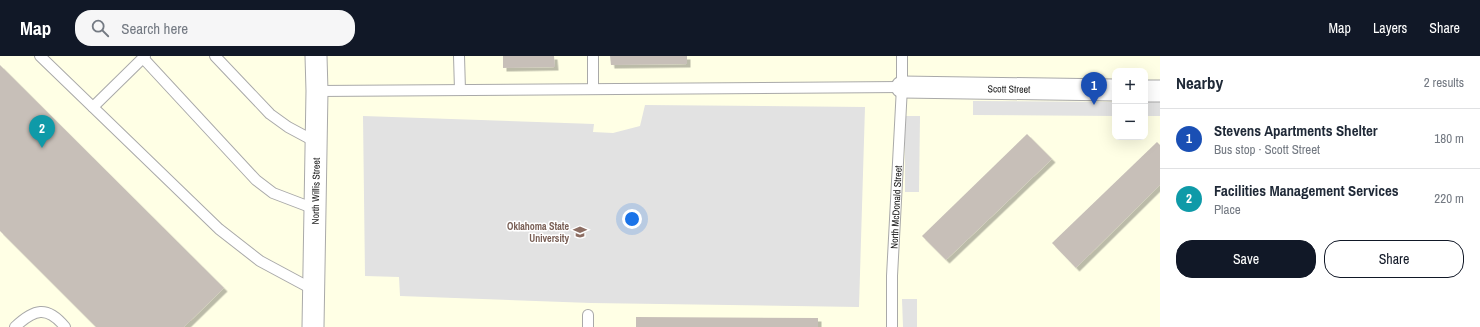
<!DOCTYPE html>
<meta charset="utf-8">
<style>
body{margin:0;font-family:"Archivo Narrow",sans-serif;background:#f6f6f7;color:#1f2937}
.controls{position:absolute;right:12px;top:12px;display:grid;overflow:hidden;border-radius:8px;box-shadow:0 4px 16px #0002}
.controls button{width:36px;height:36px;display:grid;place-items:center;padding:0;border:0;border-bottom:1px solid #e0e1e3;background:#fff;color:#1f2937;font:20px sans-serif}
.you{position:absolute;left:632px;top:163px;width:14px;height:14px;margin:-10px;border:3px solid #fff;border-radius:50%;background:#1a73e8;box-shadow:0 0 0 6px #1a73e833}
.badge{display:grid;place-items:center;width:26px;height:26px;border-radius:50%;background:#111827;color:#fff;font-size:13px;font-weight:700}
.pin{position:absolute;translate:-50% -33px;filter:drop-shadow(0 1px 2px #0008)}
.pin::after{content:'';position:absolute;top:21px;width:14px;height:12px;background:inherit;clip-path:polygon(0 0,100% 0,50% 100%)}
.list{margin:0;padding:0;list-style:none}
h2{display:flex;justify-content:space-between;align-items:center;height:52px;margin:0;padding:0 16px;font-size:17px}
h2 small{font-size:13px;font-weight:400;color:#747a83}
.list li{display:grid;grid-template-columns:26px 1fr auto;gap:12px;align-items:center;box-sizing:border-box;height:60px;padding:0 16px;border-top:1px solid #e0e1e3}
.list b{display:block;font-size:15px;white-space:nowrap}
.list p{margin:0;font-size:13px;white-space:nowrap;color:#747a83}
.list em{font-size:13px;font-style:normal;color:#747a83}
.actions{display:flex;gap:8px;padding:12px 16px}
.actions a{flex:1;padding:9px 0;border:1px solid #111827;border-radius:16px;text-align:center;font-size:14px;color:#111827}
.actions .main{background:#111827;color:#fff}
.icon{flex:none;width:22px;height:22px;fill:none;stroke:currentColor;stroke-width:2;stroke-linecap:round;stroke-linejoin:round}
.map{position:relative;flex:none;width:1160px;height:271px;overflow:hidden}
header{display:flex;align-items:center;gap:24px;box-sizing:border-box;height:56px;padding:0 20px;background:#111827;color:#fff}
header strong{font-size:19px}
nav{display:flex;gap:22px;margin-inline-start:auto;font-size:14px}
.search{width:280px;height:36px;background:#f6f6f7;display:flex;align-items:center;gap:10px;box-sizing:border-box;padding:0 14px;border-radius:16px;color:#747a83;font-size:15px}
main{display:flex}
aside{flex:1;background:#fff}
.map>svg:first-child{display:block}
.education{fill:#ffffe5;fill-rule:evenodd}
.parking{fill:#e2e2e2}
.building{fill:#c7bfb8;filter:url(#shadow)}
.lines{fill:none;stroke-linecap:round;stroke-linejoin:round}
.service-casing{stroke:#a9a9a9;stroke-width:12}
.minor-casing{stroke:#a9a9a9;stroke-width:23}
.service{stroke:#fff;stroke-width:10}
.minor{stroke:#fff;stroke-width:21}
.labels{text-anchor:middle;stroke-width:3;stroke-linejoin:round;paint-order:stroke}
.street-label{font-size:10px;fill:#222;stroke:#fff}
.education-label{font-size:10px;font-weight:bold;fill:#785e54;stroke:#fff;text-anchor:end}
</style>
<header>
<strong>Map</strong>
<div class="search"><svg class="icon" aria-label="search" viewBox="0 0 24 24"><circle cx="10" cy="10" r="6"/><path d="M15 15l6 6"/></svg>Search here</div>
<nav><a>Map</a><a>Layers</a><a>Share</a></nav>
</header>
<main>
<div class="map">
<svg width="1160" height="271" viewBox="0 0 1160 271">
<defs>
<filter id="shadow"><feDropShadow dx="3.5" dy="3.5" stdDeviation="0" flood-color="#0004"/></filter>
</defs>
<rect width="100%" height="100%" fill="#f2efe9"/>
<path class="education" d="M0 0H1160V271H0ZM1115 15H1145V81H1115Z"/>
<g class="parking">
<path d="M973 45 1115 46V60L973 59Z"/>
<rect x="1145" y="46" width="15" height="14"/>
<path d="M645 49 865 51 859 251 591 247 400 240 399 221 365 220 363 60 594 68 593 76 613 77 640 70Z"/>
<path d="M905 60H920L919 136H905Z"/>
<path d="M902 243H917V271H903Z"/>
</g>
<g class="building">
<path d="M503 0H554L555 11 503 12Z"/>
<path d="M610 0H687V8L611 9Z"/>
<path d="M0 9 224 232 184 271H96L0 175Z"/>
<path d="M1027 78 1052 103 946 204 922 180Z"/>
<path d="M1157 86 1160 89V129L1076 212 1052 187Z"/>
<path d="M636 261 818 262V271H636Z"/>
</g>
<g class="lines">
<g class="service-casing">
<g id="service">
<path d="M40 0 219 173 260 205 314 234"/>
<path d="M215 0 270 58 288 71 316 86"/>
<path d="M459 0 460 34"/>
<path d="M143 2 256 124 273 137 315 153"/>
<path d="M593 33V0"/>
<path d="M317 35 902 31"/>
<path d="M93 51 145 0"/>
<path d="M15 271C34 253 47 249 65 271"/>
<path d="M588 271V259"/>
<path id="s1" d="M892 271V220L902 31V0"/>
</g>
</g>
<g class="minor-casing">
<g id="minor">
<path id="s2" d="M902 31 1115 34"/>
<path d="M1145 35H1160"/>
<path id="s3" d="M313 271 317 35 316 0"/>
</g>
</g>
<use href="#service" class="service"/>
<use href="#minor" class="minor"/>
</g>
<defs>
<g id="university-bare" transform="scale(1.08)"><path d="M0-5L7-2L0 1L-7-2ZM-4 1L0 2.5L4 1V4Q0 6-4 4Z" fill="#8d6e63" stroke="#fff" stroke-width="2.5" paint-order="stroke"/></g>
</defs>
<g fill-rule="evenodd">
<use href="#university-bare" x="580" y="176"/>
</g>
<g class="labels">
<g class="street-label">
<text dy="4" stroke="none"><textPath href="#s2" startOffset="107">Scott Street</textPath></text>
<text dy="4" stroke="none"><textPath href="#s3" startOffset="136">North Willis Street</textPath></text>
<text dy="4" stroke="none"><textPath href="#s1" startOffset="120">North McDonald Street</textPath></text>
</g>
<g class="education-label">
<text x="569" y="174">Oklahoma State<tspan x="569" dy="12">University</tspan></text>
</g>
</g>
</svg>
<div class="controls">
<button>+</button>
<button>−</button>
</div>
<div class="you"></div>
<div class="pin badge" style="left:1094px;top:49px;background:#1a4fb4">1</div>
<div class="pin badge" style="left:42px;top:92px;background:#0f9aa8">2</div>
</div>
<aside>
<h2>Nearby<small>2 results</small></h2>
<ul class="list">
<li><span class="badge" style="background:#1a4fb4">1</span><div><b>Stevens Apartments Shelter</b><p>Bus stop · Scott Street</p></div><em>180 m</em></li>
<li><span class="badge" style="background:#0f9aa8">2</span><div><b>Facilities Management Services</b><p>Place</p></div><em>220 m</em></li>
</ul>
<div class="actions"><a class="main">Save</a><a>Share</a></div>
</aside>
</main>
